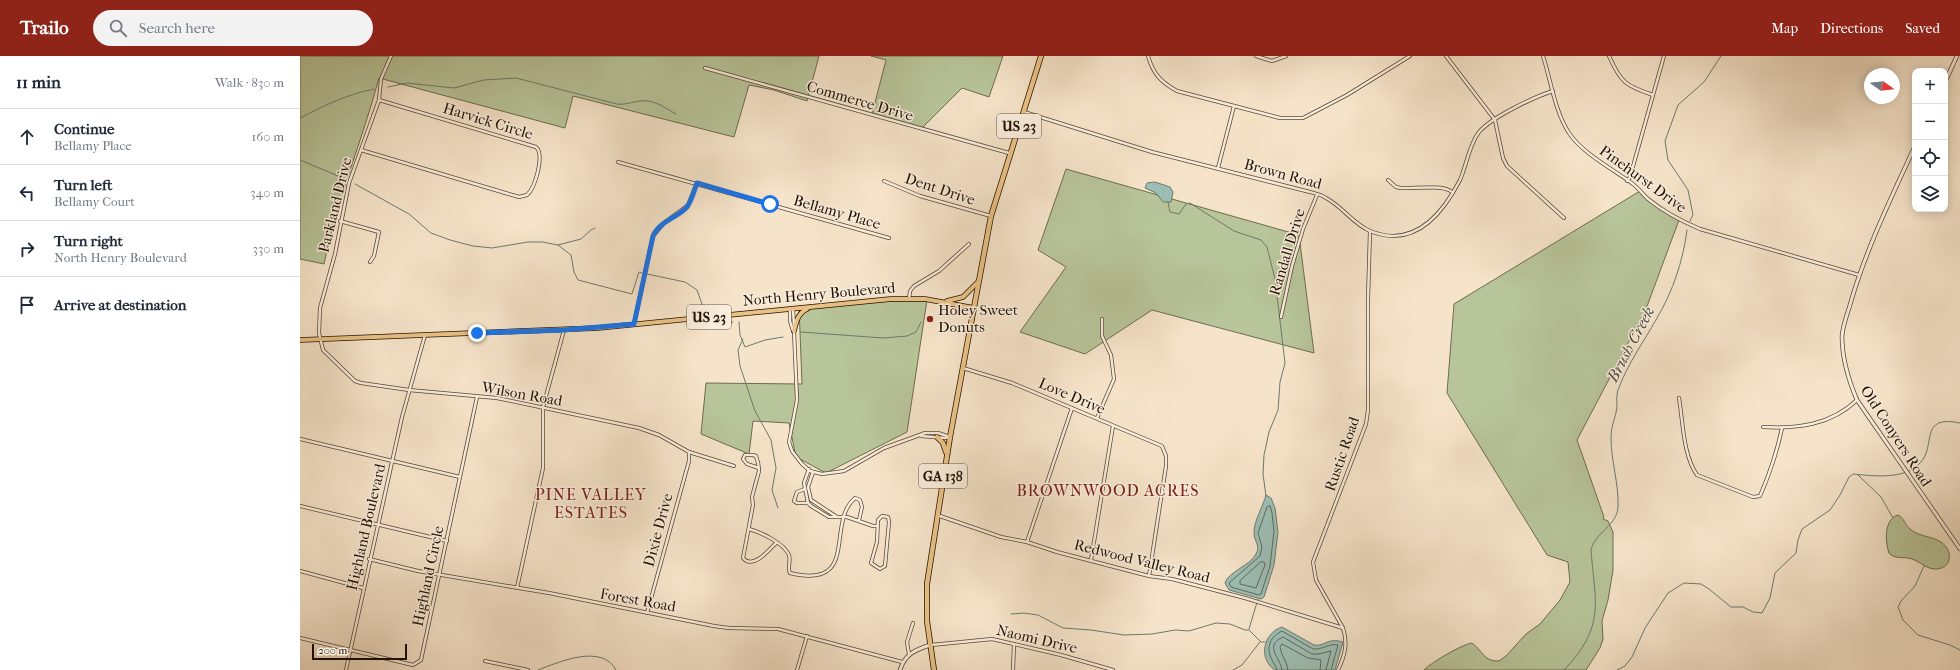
<!DOCTYPE html>
<meta charset="utf-8">
<style>
body{margin:0;font-family:"IM FELL French Canon",serif;background:#f2f2f3;color:#1f2937}
.controls{position:absolute;right:12px;top:12px;display:grid;overflow:hidden;border-radius:8px;box-shadow:0 2px 10px #0003}
.controls button{width:36px;height:36px;display:grid;place-items:center;padding:0;border:0;border-bottom:1px solid #e0e1e3;background:#fff;color:#1f2937;font:20px sans-serif}
.compass{position:absolute;left:1564px;top:12px;width:36px;height:36px;border-radius:50%;background:#fff;box-shadow:0 2px 10px #0003;rotate:105deg}
.scale{position:absolute;left:12px;bottom:10px;width:95px;box-sizing:border-box;padding-left:4px;border:2px solid #221200;border-top:0;font-size:11px;line-height:14px;white-space:nowrap;color:#221200;-webkit-text-stroke:3px #f9eddd;paint-order:stroke}
.stop{position:absolute;width:12px;height:12px;margin:-9px;border:3px solid #1a73e8;border-radius:50%;background:#fff}
.stop.end{background:#1a73e8;border-color:#fff;box-shadow:0 1px 4px #0008}
.list{margin:0;padding:0;list-style:none}
h2{display:flex;justify-content:space-between;align-items:center;height:52px;margin:0;padding:0 16px;font-size:17px}
h2 small{font-size:13px;font-weight:400;color:#747a83}
.list li{display:grid;grid-template-columns:26px 1fr auto;gap:12px;align-items:center;box-sizing:border-box;height:56px;padding:0 16px;border-top:1px solid #e0e1e3}
.list b{display:block;font-size:15px;white-space:nowrap}
.list p{margin:0;font-size:13px;white-space:nowrap;color:#747a83}
.list em{font-size:13px;font-style:normal;color:#747a83}
.icon{flex:none;width:22px;height:22px;fill:none;stroke:currentColor;stroke-width:2;stroke-linecap:round;stroke-linejoin:round}
.map{position:relative;flex:none;width:1660px;height:614px;overflow:hidden}
header{display:flex;align-items:center;gap:24px;box-sizing:border-box;height:56px;padding:0 20px;background:#8f2418;color:#fff}
header strong{font-size:19px}
nav{display:flex;gap:22px;margin-inline-start:auto;font-size:14px}
.search{width:280px;height:36px;background:#f2f2f3;display:flex;align-items:center;gap:10px;box-sizing:border-box;padding:0 14px;border-radius:22px;color:#747a83;font-size:15px}
main{display:flex}
aside{flex:1;background:#fff}
.map>svg:first-child{display:block}
.green{fill:#b8c59a;stroke:#6d6c4d}
.water{fill:#9dbfb6;stroke:#6c7a6d}
.lines{fill:none;stroke-linecap:round;stroke-linejoin:round}
.shore{stroke:#60685b;stroke-width:1}
.stream{stroke:#6c7a6d;stroke-width:1}
.minor-casing{stroke:#574632;stroke-width:4}
.tertiary-casing{stroke:#574632;stroke-width:4.5}
.primary-casing{stroke:#221200;stroke-width:5.5}
.trunk-casing{stroke:#221200;stroke-width:6}
.minor{stroke:#f9eddd;stroke-width:2.5}
.tertiary{stroke:#f9eddd;stroke-width:3}
.primary{stroke:#ebc285;stroke-width:4}
.trunk{stroke:#ebc285;stroke-width:4.5}
.route{stroke:#1a73e8;stroke-width:5}
.poi-dot{fill:#8f2418;stroke:#f9eddd;stroke-width:1.5}
.labels{text-anchor:middle;stroke-width:3;stroke-linejoin:round;paint-order:stroke}
.shield{fill:#f9eddd;stroke:#625442;stroke-width:1}
.shield-label{font-size:14px;font-weight:bold;fill:#221200}
.street-label{font-size:15px;fill:#221200;stroke:#f9eddd}
.poi-label{font-size:15px;fill:#221200;stroke:#f9eddd;text-anchor:start}
.water-label{font-size:16px;font-style:italic;fill:#4d4f40;stroke:#f9eddd}
.neighbourhood-label{font-size:16px;letter-spacing:1px;fill:#7a1f14;stroke:#f9eddd}
</style>
<header>
<strong>Trailo</strong>
<div class="search"><svg class="icon" aria-label="search" viewBox="0 0 24 24"><circle cx="10" cy="10" r="6"/><path d="M15 15l6 6"/></svg>Search here</div>
<nav><a>Map</a><a>Directions</a><a>Saved</a></nav>
</header>
<main>
<aside>
<h2>11 min<small>Walk · 830 m</small></h2>
<ul class="list">
<li><svg class="icon" aria-label="ahead" viewBox="0 0 24 24"><path d="M12 20V5M6 11l6-6 6 6"/></svg><div><b>Continue</b><p>Bellamy Place</p></div><em>160 m</em></li>
<li><svg class="icon" aria-label="left" viewBox="0 0 24 24"><path d="M17 20v-9H6M10 6l-5 5 5 5"/></svg><div><b>Turn left</b><p>Bellamy Court</p></div><em>340 m</em></li>
<li><svg class="icon" aria-label="right" viewBox="0 0 24 24"><path d="M7 20v-9h11M14 6l5 5-5 5"/></svg><div><b>Turn right</b><p>North Henry Boulevard</p></div><em>330 m</em></li>
<li><svg class="icon" aria-label="arrive" viewBox="0 0 24 24"><path d="M6 21V4h12l-3 4 3 4H6"/></svg><div><b>Arrive at destination</b></div></li>
</ul>
</aside>
<div class="map">
<svg width="1660" height="614" viewBox="0 0 1660 614">
<rect width="100%" height="100%" fill="#f6e4ca"/>
<filter id="stains"><feTurbulence type="fractalNoise" baseFrequency=".005" numOctaves="4"/><feColorMatrix values="0 0 0 0 .2 0 0 0 0 .09 0 0 0 0 .02 0 0 0 .5 -.17"/></filter>
<radialGradient id="worn" r=".72"><stop offset=".6" stop-color="#630" stop-opacity="0"/><stop offset="1" stop-color="#630" stop-opacity=".3"/></radialGradient>
<g class="green">
<path d="M0 0H519L507 45 474 34 449 29 434 81 273 40 265 72 79 22C62 85 37 144 24 208L0 203Z"/>
<path d="M571 0H703L689 41 662 32 621 73 572 58 586 4Z"/>
<path d="M766 113 999 179 1014 297 852 254 785 298 720 276 766 211 738 194Z"/>
<path d="M1340 135 1379 164 1346 253 1277 384 1304 461 1303 463 1308 465 1313 476V514L1308 544 1302 565 1303 583 1300 592 1286 614H1124C1132 606 1161 589 1172 587 1183 595 1184 606 1199 605L1206 600 1226 578 1240 568 1260 544 1270 526 1268 506 1247 499 1147 337 1154 248Z"/>
<path d="M578 244H627L607 376 526 417 496 401 489 367 453 365 449 398 401 378 406 327 502 328 499 250Z"/>
<path d="M1598 459C1604 462 1605 469 1610 473 1619 481 1632 480 1641 486 1654 495 1652 514 1634 513 1625 512 1621 506 1612 503 1604 500 1595 504 1589 497 1585 486 1584 463 1598 459Z"/>
</g>
<g class="water">
<path d="M855 126 870 131 873 136 871 146H863L856 137 845 132 847 127Z"/>
<path d="M966 439 971 442 975 452 978 476 974 509 964 541 961 543 929 534 925 527C928 516 951 509 956 498 961 490 954 485 954 477 954 464 963 451 966 439Z"/>
<path d="M982 571 1014 589C1025 591 1027 581 1043 586L1035 614H975C958 603 963 577 982 571Z"/>
</g>
<g class="lines">
<g class="shore">
<path d="M970 450 972 457 974 475 970 510 961 538 959 539 931 531 929 527 960 500 962 491 958 477 967 451Z"/>
<path d="M961 506H964L965 509 956 532 940 528V525Z"/>
<path d="M977 614C976 609 973 607 971 602 966 590 971 580 982 575L1013 593C1022 594 1029 587 1038 589L1031 614"/>
<path d="M982 614C981 602 963 590 983 581L1012 598H1019L1031 595 1026 614"/>
<path d="M988 614C987 605 981 600 980 591L982 588 1008 602 1021 604 1020 614"/>
</g>
<g class="stream">
<path d="M88 31 107 27 154 32 184 24 216 22 317 48C325 49 332 46 340 45 354 43 365 52 376 58"/>
<path d="M0 62C23 50 48 38 74 33"/>
<path d="M0 104 43 122"/>
<path d="M55 128 109 158 131 177 150 184 173 190 192 192 228 186H242L258 189 271 199 274 216 278 224 332 238 339 216 342 217"/>
<path d="M868 146 870 156 879 158 886 148 890 147 934 175 961 184 967 191 975 223 985 307 980 326 978 354 969 376 964 399 963 418 966 440"/>
<path d="M1390 165 1393 159 1388 134 1368 104 1365 85 1378 49 1404 26 1421 0"/>
<path d="M258 189 281 183 291 174 295 172"/>
<path d="M347 218 385 226 397 234 403 251 408 256"/>
<path d="M412 265 414 269 433 266"/>
<path d="M439 266 440 279 445 291 465 284 483 281"/>
<path d="M501 276 583 282 607 280 616 276 621 266"/>
<path d="M443 283 438 294 440 310 455 355 471 384 476 412 472 434 478 452"/>
<path d="M1558 419 1581 441 1593 462"/>
<path d="M1624 510 1615 530 1601 545 1598 551 1603 564 1618 579 1650 589 1660 594"/>
<path d="M711 558 724 557 738 559 763 572 791 574 824 579 852 578 875 574 889 575 916 567 930 568 945 574H949L961 586H965"/>
<path d="M949 573 958 543"/>
<path d="M238 614C259 606 302 587 316 614"/>
<path d="M933 614 942 609 960 586"/>
<path d="M1264 614C1306 570 1295 547 1291 494 1295 476 1317 470 1318 451 1319 428 1311 405 1311 382 1311 370 1315 363 1317 352 1317 346 1316 340 1318 334 1328 307 1343 287 1357 262 1373 235 1383 205 1387 174"/>
<path d="M1317 614 1325 610 1332 601 1345 572 1368 537 1384 527 1401 528 1409 533 1431 551H1443L1453 556 1462 557 1470 542 1475 517 1496 497 1498 484 1502 473 1530 454 1540 439 1549 421 1553 418C1573 420 1605 424 1620 407 1637 390 1618 358 1660 367"/>
</g>
<g class="minor-casing">
<g id="minor">
<path d="M91 0 81 23 79 44 49 127 35 198 20 252 19 277 23 294 55 325 61 327 109 334 197 342 339 372 359 379 389 396 434 410"/>
<path d="M848 0C853 18 861 26 877 35L980 62H1003L1047 39 1110 0"/>
<path d="M956 0 972 5 986 0"/>
<path d="M1146 0 1195 64 1203 102 1207 110 1264 162"/>
<path d="M1243 0C1251 25 1255 56 1269 77 1283 98 1313 113 1333 128 1338 132 1343 138 1348 143 1364 156 1381 165 1400 173L1559 219"/>
<path d="M1309 0C1321 27 1326 30 1353 39"/>
<path d="M405 12 709 97"/>
<path d="M724 56 852 96 1006 135C1013 137 1021 138 1026 142 1042 150 1053 168 1070 175 1114 193 1142 159 1160 124 1167 108 1169 89 1179 76 1192 61 1234 41 1253 35"/>
<path d="M61 94 219 141 227 139C235 132 245 99 236 91L79 44"/>
<path d="M318 106 589 182"/>
<path d="M918 112 934 50"/>
<path d="M1088 124 1096 131 1101 132C1114 133 1142 128 1152 136"/>
<path d="M584 125 620 140 691 160"/>
<path d="M1327 125 1330 121 1364 0"/>
<path d="M40 165 79 176 74 200 70 206"/>
<path d="M609 243 610 235 614 230 639 215 669 188"/>
<path d="M490 253V265L493 275"/>
<path d="M493 253 494 270"/>
<path d="M981 261 992 210 1003 173 1017 139"/>
<path d="M334 268 353 180 365 166 388 149 397 127"/>
<path d="M494 275 497 344 489 386 492 395 502 408 510 415 522 418 544 415 584 392 625 377H638L650 381"/>
<path d="M663 312 712 327 862 390 866 400V410L849 520"/>
<path d="M1379 342C1383 366 1383 399 1397 419L1453 441 1460 440C1470 417 1477 396 1482 372"/>
<path d="M797 362 814 323 811 299 802 280V263"/>
<path d="M1463 371C1497 373 1531 369 1557 344"/>
<path d="M621 380 645 382 649 381"/>
<path d="M0 383 160 421"/>
<path d="M459 412 447 408 443 403 445 399H453L456 400C458 405 459 409 459 415L452 441 453 449 443 502C453 514 469 494 476 487"/>
<path d="M509 413 504 427 508 447 511 450 529 461H547L573 470H577"/>
<path d="M513 416 508 431 511 444 537 461"/>
<path d="M505 433 497 436 494 445 497 447H508"/>
<path d="M0 450 147 485"/>
<path d="M637 459 701 481 727 486 757 496 849 520 872 523 945 542 1043 572"/>
<path d="M582 460 588 461 589 466 585 510 580 513 571 507 577 486 578 464Z"/>
<path d="M449 473C460 476 484 487 489 499 491 505 487 513 490 517 561 534 525 467 555 442L560 444 562 451 559 464"/>
<path d="M727 486 772 352"/>
<path d="M69 503 118 515 249 537 414 570 429 572 478 573 602 606"/>
<path d="M791 504 813 370"/>
<path d="M0 515 63 532"/>
<path d="M217 532 243 412V351L264 274"/>
<path d="M347 557 389 405V396"/>
<path d="M0 582 113 609 121 604 177 341"/>
<path d="M631 589 692 583 761 599 813 614"/>
<path d="M609 598 607 586 613 567"/>
<path d="M185 605 228 614"/>
<path d="M46 614 102 361 125 279"/>
<path d="M497 614 507 580"/>
<path d="M713 614 714 588"/>
<path d="M1038 614C1045 599 1048 588 1043 572L1016 524 1013 506 1066 368 1068 354V243L1070 175"/>
</g>
</g>
<g class="tertiary-casing">
<g id="tertiary">
<path d="M1645 26 1657 0"/>
<path d="M1615 90C1592 140 1568 189 1552 242 1549 254 1543 267 1542 280 1542 303 1548 323 1557 344L1660 493"/>
<path d="M600 614C605 598 615 594 630 589"/>
</g>
</g>
<g class="primary-casing">
<g id="primary">
<path d="M647 245 663 241 678 226"/>
<path d="M494 275C496 266 498 257 507 253"/>
<path d="M0 284 298 272 591 243H625L674 252"/>
</g>
</g>
<g class="trunk-casing">
<g id="trunk">
<path d="M637 381 643 387 646 396"/>
<path d="M634 614 627 565V528L650 381 691 160 741 0"/>
</g>
</g>
<use href="#minor" class="minor"/>
<use href="#tertiary" class="tertiary"/>
<use href="#primary" class="primary"/>
<use href="#trunk" class="trunk"/>
</g>
<g class="lines">
<path class="route" d="M177 277 264 274 334 268 353 180C360 165 377 162 387 151 392 144 394 135 397 127L470 148"/>
</g>
<circle class="poi-dot" cx="630" cy="263" r="4"/>
<g class="labels">
<g class="shield">
<rect x="697" y="58" width="44" height="24" rx="3"/>
<rect x="387" y="249" width="44" height="24" rx="3"/>
<rect x="619" y="408" width="48" height="24" rx="3"/>
</g>
<g class="shield-label">
<text x="719" y="75">US 23</text>
<text x="409" y="266">US 23</text>
<text x="643" y="425">GA 138</text>
</g>
<g class="street-label">
<text transform="translate(560 45) rotate(16)" y="5">Commerce Drive</text>
<text transform="translate(188 65) rotate(17)" y="5">Harvick Circle</text>
<text transform="translate(983 118) rotate(15)" y="5">Brown Road</text>
<text transform="translate(1343 123) rotate(36)" y="5">Pinehurst Drive</text>
<text transform="translate(640 133) rotate(18)" y="5">Dent Drive</text>
<text transform="translate(35 149) rotate(-76)" y="5">Parkland Drive</text>
<text transform="translate(537 156) rotate(16)" y="5">Bellamy Place</text>
<text transform="translate(987 196) rotate(-73)" y="5">Randall Drive</text>
<text transform="translate(519 238) rotate(-5)" y="5">North Henry Boulevard</text>
<text transform="translate(222 338) rotate(10)" y="5">Wilson Road</text>
<text transform="translate(772 340) rotate(23)" y="5">Love Drive</text>
<text transform="translate(1596 380) rotate(57)" y="5">Old Conyers Road</text>
<text transform="translate(1042 398) rotate(-71)" y="5">Rustic Road</text>
<text transform="translate(66 471) rotate(-77)" y="5">Highland Boulevard</text>
<text transform="translate(358 474) rotate(-75)" y="5">Dixie Drive</text>
<text transform="translate(842 505) rotate(14)" y="5">Redwood Valley Road</text>
<text transform="translate(128 520) rotate(-78)" y="5">Highland Circle</text>
<text transform="translate(338 544) rotate(10)" y="5">Forest Road</text>
<text transform="translate(737 583) rotate(13)" y="5">Naomi Drive</text>
</g>
<g class="poi-label">
<text x="638" y="259">Holey Sweet<tspan x="638" dy="17">Donuts</tspan></text>
</g>
<g class="water-label">
<text transform="translate(1330 288) rotate(-62)" y="6">Brush Creek</text>
</g>
<g class="neighbourhood-label">
<text x="808" y="440">BROWNWOOD ACRES</text>
<text x="291" y="444">PINE VALLEY<tspan x="291" dy="18">ESTATES</tspan></text>
</g>
</g>
<rect width="100%" height="100%" filter="url(#stains)"/>
<rect width="100%" height="100%" fill="url(#worn)"/>
</svg>
<div class="controls">
<button>+</button>
<button>−</button>
<button><svg class="icon" aria-label="locate" viewBox="0 0 24 24"><circle cx="12" cy="12" r="6"/><path d="M12 2v4M12 18v4M2 12h4M18 12h4"/></svg></button>
<button><svg class="icon" aria-label="layers" viewBox="0 0 24 24"><path d="M12 4l9 5-9 5-9-5zM3 14l9 5 9-5"/></svg></button>
</div>
<svg class="compass" viewBox="-18 -18 36 36"><path d="M0-13l5 13h-10z" fill="#e53935"/><path d="M0 13l5-13h-10z" fill="#747a83"/></svg>
<div class="scale">200 m</div>
<div class="stop" style="left:470px;top:148px"></div>
<div class="stop end" style="left:177px;top:277px"></div>
</div>
</main>
